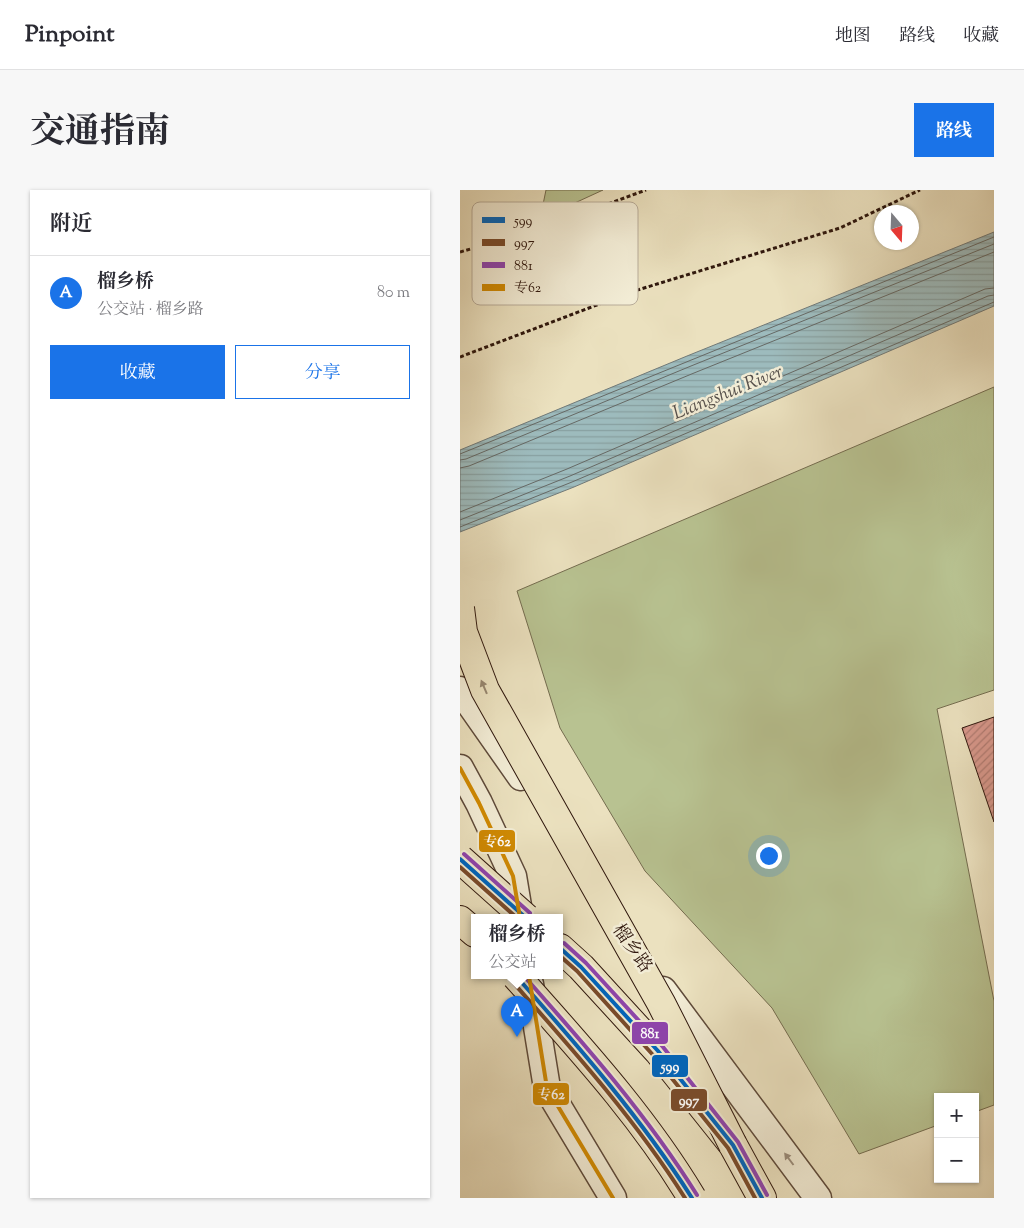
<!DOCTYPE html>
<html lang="zh">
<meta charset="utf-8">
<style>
body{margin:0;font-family:"Sorts Mill Goudy","Noto Serif SC",serif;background:#f7f7f7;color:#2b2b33}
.controls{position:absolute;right:15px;bottom:15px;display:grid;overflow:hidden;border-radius:0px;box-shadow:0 1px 4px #0004}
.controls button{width:45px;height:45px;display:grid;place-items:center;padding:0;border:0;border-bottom:1px solid #e1e1e2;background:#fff;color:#2b2b33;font:25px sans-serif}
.compass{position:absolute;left:414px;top:15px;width:45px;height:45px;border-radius:50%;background:#fff;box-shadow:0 1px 4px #0004;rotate:161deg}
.you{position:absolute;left:308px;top:665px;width:18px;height:18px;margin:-12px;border:4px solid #fff;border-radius:50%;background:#1a73e8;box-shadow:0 0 0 8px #1a73e833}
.badge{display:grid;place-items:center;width:32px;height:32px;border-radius:50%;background:#1a73e8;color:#fff;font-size:16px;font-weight:700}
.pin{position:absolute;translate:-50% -41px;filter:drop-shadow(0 1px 2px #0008)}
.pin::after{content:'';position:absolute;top:26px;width:18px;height:15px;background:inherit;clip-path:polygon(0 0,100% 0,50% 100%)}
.popup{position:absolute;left:11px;top:724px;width:92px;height:65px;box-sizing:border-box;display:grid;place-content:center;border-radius:0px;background:#fff;filter:drop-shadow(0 1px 4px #0005);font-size:16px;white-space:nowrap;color:#7c7c81}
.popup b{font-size:19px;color:#2b2b33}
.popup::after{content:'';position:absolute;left:50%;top:100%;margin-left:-10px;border:10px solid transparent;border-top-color:#fff}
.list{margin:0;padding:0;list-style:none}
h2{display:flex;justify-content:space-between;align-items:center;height:65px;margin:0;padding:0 20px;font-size:21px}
h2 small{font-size:16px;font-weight:400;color:#7c7c81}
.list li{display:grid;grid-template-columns:32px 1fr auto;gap:15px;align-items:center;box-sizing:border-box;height:75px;padding:0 20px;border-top:1px solid #e1e1e2}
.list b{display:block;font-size:19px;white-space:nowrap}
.list p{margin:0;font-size:16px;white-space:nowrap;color:#7c7c81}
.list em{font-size:16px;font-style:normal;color:#7c7c81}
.actions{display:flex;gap:10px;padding:15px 20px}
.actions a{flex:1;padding:11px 0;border:1px solid #1a73e8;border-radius:0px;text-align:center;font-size:18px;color:#1a73e8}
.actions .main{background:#1a73e8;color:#fff}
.map{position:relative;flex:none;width:534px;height:1008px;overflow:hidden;border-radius:0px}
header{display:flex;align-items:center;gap:30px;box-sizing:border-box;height:70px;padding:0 25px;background:#fff;border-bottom:1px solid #e1e1e2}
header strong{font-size:24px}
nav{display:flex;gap:28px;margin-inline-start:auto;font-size:18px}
.intro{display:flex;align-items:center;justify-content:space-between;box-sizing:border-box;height:120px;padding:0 30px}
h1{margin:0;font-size:35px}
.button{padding:12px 22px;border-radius:0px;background:#1a73e8;color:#fff;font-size:18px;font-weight:700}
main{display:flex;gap:30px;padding:0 30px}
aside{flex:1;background:#fff;border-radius:0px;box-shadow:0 1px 4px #0004}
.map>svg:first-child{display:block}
.green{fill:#b8c291;stroke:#746c4f}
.water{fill:url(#water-rules);stroke:#717977}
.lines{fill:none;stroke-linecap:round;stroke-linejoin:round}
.shore{stroke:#666965;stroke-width:1}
.building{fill:url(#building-hatch);stroke:#2f170d}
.minor-casing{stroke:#5e4a3a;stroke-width:29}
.highway-casing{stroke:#2f170d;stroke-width:30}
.path{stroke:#2f170d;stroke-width:3;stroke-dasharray:4 2.5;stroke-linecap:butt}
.minor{stroke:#f2ecd5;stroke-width:26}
.highway{stroke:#ebe1bf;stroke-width:28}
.highway-bridge-casing{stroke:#2f170d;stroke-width:30;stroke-linecap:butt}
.highway-bridge{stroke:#ebe1bf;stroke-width:28}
.bus-1-casing{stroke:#f2ecd5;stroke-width:8}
.bus-2-casing{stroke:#f2ecd5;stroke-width:8}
.bus-3-casing{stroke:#f2ecd5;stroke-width:8}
.bus-4-casing{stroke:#f2ecd5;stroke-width:8}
.bus-1{stroke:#0065bd;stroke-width:4}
.bus-2{stroke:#7a4b2a;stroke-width:4}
.bus-3{stroke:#8e44ad;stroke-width:4}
.bus-4{stroke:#cf8903;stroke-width:4}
.oneway{fill:#96866f}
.oneway2{fill:#9a8c7b}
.labels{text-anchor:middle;stroke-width:5;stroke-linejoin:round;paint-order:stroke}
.street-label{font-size:18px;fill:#2f170d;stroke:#f2ecd5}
.water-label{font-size:19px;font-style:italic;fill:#56504b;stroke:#f2ecd5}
.key{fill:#f2ecd5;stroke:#b8ac99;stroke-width:1}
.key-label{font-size:14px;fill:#2f170d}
.line-badge{stroke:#f2ecd5;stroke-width:2}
.badge-label{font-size:14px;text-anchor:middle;font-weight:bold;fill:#fff}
</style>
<header>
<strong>Pinpoint</strong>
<nav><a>地图</a><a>路线</a><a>收藏</a></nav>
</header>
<div class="intro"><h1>交通指南</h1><a class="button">路线</a></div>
<main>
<aside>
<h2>附近<small></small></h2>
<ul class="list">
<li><span class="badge">A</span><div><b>榴乡桥</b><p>公交站 · 榴乡路</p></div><em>80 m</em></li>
</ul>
<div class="actions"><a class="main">收藏</a><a>分享</a></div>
</aside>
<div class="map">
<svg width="534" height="1008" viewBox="0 0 534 1008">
<defs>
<pattern id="water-rules" width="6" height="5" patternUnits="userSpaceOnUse" patternTransform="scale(1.25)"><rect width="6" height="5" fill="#9dbbbd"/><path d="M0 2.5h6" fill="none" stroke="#88a0a1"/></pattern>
<pattern id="building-hatch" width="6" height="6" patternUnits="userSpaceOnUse" patternTransform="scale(1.25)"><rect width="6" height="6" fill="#d8988c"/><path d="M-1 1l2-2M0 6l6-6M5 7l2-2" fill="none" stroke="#b07b71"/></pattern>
</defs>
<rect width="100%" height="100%" fill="#ebe1bf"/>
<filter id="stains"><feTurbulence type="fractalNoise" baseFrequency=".004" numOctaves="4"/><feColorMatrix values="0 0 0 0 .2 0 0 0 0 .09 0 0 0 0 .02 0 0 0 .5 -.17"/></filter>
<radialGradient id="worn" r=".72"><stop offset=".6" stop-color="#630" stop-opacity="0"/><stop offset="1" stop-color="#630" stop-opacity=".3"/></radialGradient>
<g class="green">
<path d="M86 0H143L80 29Z"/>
<path d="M534 197V500L477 519 534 811V915L515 922V907H478V935L399 964 312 818 185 681 100 538 57 401Z"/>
</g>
<path class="water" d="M534 42V116L114 297 0 342V260L227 166Z"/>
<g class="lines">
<g class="shore">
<path d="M0 264 534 47"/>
<path d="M0 270 6 269 231 176 534 54"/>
<path d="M0 278 9 276 234 183 534 62"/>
<path d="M0 322 107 279 525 99 534 98"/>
<path d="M0 330 110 286 528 106 534 105"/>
<path d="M0 337 112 292 534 112"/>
</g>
</g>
<path class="building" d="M534 527V632L502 538Z"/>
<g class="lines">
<g class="minor-casing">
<g id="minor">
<path d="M0 500 61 587"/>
<path d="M0 578 19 613 53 686 60 728"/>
<path d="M70 794 87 898 153 1008"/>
<path d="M203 800 358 1008"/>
</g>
</g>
<g class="highway-casing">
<g id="highway">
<path d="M0 730 15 743"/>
<path d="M100 758 121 777 198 861 273 955 302 1008"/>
</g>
</g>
<g class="path">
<path d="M0 62 80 39 186 0"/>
<path d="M0 167 171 102 380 38 460 0"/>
</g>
<use href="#minor" class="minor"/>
<use href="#highway" class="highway"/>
<g class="highway-bridge-casing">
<g id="highway-bridge">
<path d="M0 418 3 442 25 500 201 813 273 955"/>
<path d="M0 669 66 728"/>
<path d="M56 786C118 856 183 926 232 1008"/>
</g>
</g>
<use href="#highway-bridge" class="highway-bridge"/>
<g class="bus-1-casing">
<g id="bus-1">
<path d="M0 669 66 728"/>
<path d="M100 758 121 777 198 861 273 955 302 1008"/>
<path d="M56 786C119 857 181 928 232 1008"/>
</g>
</g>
<g class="bus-2-casing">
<g id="bus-2">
<path d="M0 677 57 728"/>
<path d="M100 766 117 781 193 865 268 958 295 1008"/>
<path d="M51 790C113 860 175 929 225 1008"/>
</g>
</g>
<g class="bus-3-casing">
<g id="bus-3">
<path d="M4 664 70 723"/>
<path d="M104 753 126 773 203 857 278 952 307 1005"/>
<path d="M64 786C126 856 187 925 237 1005"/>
</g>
</g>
<g class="bus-4-casing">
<g id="bus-4">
<path d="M0 578 19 613 53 686 60 728"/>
<path d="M69 786 87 898 153 1008"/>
</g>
</g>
<use href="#bus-1" class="bus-1"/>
<use href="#bus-2" class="bus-2"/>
<use href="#bus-3" class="bus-3"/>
<use href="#bus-4" class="bus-4"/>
</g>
<defs><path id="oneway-solid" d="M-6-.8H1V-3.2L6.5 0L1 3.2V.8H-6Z" transform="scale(1.25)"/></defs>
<use class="oneway" href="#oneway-solid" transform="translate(24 497) rotate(-113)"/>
<use class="oneway2" href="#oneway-solid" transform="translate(329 969) rotate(-127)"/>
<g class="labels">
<g class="street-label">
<text transform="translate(173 758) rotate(55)" y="6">榴乡路</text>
</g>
<g class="water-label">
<text transform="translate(267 201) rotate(-22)" y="7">Liangshui River</text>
</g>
</g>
<rect x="12" y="12" width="166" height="103" rx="8" class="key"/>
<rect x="22" y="27" width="23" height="6" fill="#0065bd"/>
<rect x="22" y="49" width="23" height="7" fill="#7a4b2a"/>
<rect x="22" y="72" width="23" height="6" fill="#8e44ad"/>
<rect x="22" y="94" width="23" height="7" fill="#cf8903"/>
<g class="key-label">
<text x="54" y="35">599</text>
<text x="54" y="57">997</text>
<text x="54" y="80">881</text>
<text x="54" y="102">专62</text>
</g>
<g class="line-badge">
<rect x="18" y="639" width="38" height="24" rx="5" fill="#cf8903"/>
<rect x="171" y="831" width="38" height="24" rx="5" fill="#8e44ad"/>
<rect x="191" y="864" width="38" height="24" rx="5" fill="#0065bd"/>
<rect x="72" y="892" width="38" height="24" rx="5" fill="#cf8903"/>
<rect x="210" y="898" width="38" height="24" rx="5" fill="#7a4b2a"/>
</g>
<g class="badge-label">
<text x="37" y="656">专62</text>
<text x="190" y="848">881</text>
<text x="210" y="881">599</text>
<text x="91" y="909">专62</text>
<text x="229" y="915">997</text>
</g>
<rect width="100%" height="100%" filter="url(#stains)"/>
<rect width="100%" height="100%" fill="url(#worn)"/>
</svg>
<div class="controls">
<button>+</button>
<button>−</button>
</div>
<svg class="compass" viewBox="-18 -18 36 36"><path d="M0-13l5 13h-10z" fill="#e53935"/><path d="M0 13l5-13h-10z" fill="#7c7c81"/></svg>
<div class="you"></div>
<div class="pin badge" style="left:57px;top:847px">A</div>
<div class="popup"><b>榴乡桥</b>公交站</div>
</div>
</main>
